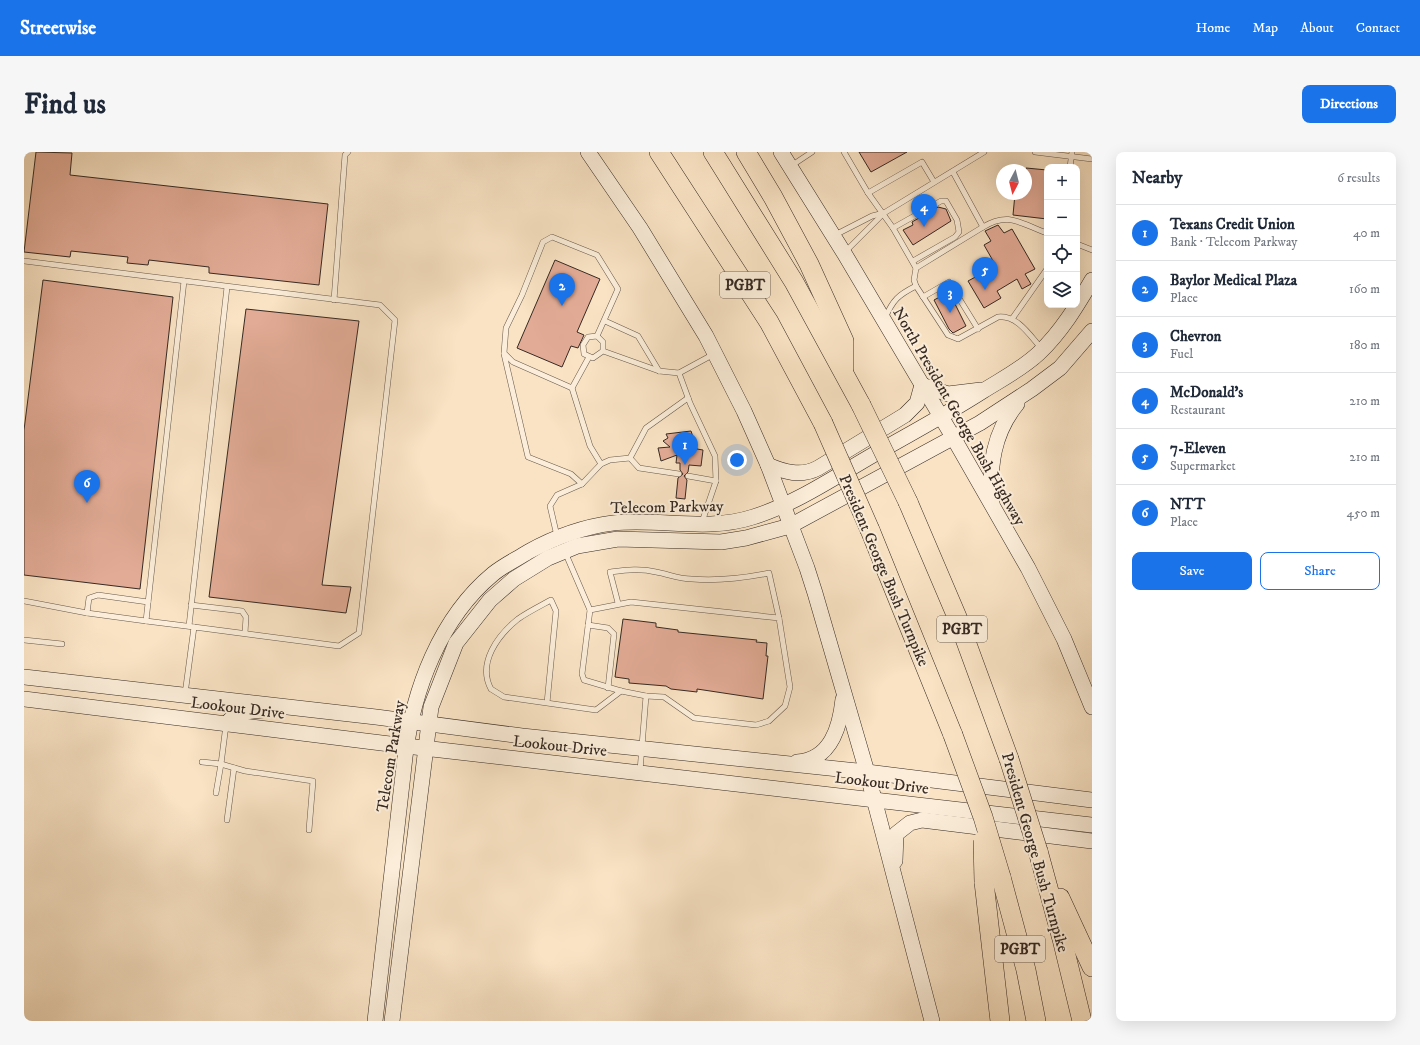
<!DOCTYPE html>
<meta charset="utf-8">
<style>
body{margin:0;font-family:"IM FELL DW Pica",serif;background:#f6f6f7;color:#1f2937}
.controls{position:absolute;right:12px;top:12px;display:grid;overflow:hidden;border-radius:8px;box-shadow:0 4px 16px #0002}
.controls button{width:36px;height:36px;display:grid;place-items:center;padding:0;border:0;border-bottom:1px solid #e0e1e3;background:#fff;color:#1f2937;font:20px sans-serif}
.compass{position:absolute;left:972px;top:12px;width:36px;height:36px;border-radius:50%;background:#fff;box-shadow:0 4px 16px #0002;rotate:187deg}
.you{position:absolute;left:713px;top:308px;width:14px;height:14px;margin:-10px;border:3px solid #fff;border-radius:50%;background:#1a73e8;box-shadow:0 0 0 6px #1a73e833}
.badge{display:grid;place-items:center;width:26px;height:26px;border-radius:50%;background:#1a73e8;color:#fff;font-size:13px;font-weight:700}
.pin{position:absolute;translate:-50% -33px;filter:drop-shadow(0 1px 2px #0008)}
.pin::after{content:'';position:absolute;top:21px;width:14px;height:12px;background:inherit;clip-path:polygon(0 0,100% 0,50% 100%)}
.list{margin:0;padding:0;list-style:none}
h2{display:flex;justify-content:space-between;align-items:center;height:52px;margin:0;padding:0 16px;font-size:17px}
h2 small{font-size:13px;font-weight:400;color:#747a83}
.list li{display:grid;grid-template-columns:26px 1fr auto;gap:12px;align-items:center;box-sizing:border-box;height:56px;padding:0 16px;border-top:1px solid #e0e1e3}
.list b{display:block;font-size:15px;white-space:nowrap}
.list p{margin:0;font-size:13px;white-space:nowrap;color:#747a83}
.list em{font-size:13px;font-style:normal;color:#747a83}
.actions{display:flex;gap:8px;padding:12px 16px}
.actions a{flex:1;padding:9px 0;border:1px solid #1a73e8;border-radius:8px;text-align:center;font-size:14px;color:#1a73e8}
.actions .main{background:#1a73e8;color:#fff}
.icon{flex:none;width:22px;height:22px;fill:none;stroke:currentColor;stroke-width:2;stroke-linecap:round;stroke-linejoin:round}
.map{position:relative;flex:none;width:1068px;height:869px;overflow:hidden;border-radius:8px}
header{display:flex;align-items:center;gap:24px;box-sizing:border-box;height:56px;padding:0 20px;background:#1a73e8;color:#fff}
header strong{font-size:19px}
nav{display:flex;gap:22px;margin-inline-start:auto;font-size:14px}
.intro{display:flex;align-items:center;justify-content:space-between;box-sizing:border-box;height:96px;padding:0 24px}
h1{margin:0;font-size:28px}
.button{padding:10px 18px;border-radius:8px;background:#1a73e8;color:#fff;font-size:14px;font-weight:700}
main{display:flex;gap:24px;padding:0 24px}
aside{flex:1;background:#fff;border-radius:8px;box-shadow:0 4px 16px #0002}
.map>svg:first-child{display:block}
.building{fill:#e2ab96;stroke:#362a23}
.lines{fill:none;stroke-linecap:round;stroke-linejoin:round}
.lane-casing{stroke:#67584b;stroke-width:6}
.secondary-casing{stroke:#362a23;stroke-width:16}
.highway-casing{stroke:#362a23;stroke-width:20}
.lane{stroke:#fbedd9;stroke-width:5}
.secondary{stroke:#fbedd9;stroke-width:15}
.highway{stroke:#f9e3c4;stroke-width:19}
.highway-bridge-casing{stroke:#362a23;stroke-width:20;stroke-linecap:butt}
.highway-bridge{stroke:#f9e3c4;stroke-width:19}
.labels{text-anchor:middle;stroke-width:4;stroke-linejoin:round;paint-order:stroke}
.shield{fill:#fbedd9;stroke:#71645a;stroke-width:1}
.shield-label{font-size:15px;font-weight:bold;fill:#362a23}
.street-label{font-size:16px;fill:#362a23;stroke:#fbedd9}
</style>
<header>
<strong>Streetwise</strong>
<nav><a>Home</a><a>Map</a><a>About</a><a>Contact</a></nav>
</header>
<div class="intro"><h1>Find us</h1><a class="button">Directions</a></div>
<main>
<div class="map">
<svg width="1068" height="869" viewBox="0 0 1068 869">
<rect width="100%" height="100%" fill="#f9e3c4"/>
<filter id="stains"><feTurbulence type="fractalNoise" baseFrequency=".005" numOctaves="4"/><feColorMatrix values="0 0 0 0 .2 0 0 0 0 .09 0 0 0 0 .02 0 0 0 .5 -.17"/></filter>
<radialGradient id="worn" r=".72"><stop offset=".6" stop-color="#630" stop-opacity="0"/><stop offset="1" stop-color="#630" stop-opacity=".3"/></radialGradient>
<g class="building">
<path d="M12 0 48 1 46 23 304 52 295 133 185 121V115L125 108 124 113 103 111 104 105 47 99 46 105 0 100Z"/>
<path d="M835 0H883L847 20Z"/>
<path d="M1002 16 1023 18V67L989 63 991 42H1002Z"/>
<path d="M914 55 922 57 927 69 889 93 879 78 889 73 888 70Z"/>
<path d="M974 73 980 81 988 77 1011 117 1001 122 1007 132 998 137 993 127 973 139 977 146 960 156 944 129 972 114 960 93 967 89 961 79Z"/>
<path d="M531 108 576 127 553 180 560 183 554 196 547 194 538 215 493 196Z"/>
<path d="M19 128 149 145 116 437 0 423V278Z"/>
<path d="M925 140 942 174 929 181 925 177 910 148Z"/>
<path d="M222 157 335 169 298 433 327 435 322 461 185 445Z"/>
<path d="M667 279 673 297 679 298 677 314 665 313 664 320 660 324 663 328 661 347 652 346 654 326 659 322 656 318V311H652L653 303 637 309 634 296 646 295 639 289 644 286 642 282Z"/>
<path d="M599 467 632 471V475L654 478V480L733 488 732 490 743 491 742 504H744L739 547 673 537V540L647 537 642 534 605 531V527L591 525Z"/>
</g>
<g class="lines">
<g class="lane-casing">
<g id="lane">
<path d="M820 0 844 41 869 76 892 116"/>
<path d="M1011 0 1068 7"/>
<path d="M767 14 788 0"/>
<path d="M1046 15 1048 0"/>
<path d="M929 20 959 75C985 59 997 72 1023 81"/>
<path d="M844 41 898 10 910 30"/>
<path d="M959 75 892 116 890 128 892 134 924 183 934 187 974 165C994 163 1006 184 1018 197"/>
<path d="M869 76 917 49H922L933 68 935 80 931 85 889 109"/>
<path d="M811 83 848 64 860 61 960 0"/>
<path d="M1053 92 1068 98"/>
<path d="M821 100 860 61"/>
<path d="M0 109 356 153 371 168 335 481 315 494 170 475 161 542"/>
<path d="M160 129 122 469 170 475"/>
<path d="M899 145 925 130 954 177"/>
<path d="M310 148 321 3 324 0"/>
<path d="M861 166C869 148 874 143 892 134"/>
<path d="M988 167 1023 117"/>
<path d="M581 169 614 184 635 219"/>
<path d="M579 199 569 206 560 202 559 193 564 185 573 184 579 190V199L635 219 655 221 666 251 691 304 692 329 678 370"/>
<path d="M480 202 504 305 547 322 558 332"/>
<path d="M565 205 548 236 489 210 480 201 482 176 498 143 519 90 528 85 573 103 594 137 573 184"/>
<path d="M655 221 690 202"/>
<path d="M548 236 566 294 577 312"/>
<path d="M606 306 615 316 655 322"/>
<path d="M664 324 692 329"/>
<path d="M533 384 526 354 533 343 558 332 577 312 586 308 606 306 622 276 664 246"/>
<path d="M541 400 566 458 558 522 560 528 597 539 622 544 616 619"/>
<path d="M0 449 63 461 65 446 74 443 124 450"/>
<path d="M594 451 586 420C602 418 616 416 632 420 644 422 655 427 668 427 693 429 720 426 745 421L755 466"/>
<path d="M167 453 218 459 222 465 221 481"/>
<path d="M566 458 607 450 755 466 766 535 761 554 745 569 732 573 670 566 640 545 622 544"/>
<path d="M63 461 122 469"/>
<path d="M564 473 584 476 590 482 584 536"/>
<path d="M165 474 203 135"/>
<path d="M0 488 38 492"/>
<path d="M523 551 532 459 527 448C516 454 504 460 494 467 474 483 453 511 467 537L480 545 572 558 597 539"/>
<path d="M178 610 197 612 202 573"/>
<path d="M192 641 197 612 221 619 289 629 285 678"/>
<path d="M203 668 210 616"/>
</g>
</g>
<g class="secondary-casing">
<g id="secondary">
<path d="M564 0 616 76 682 184 720 259 744 313 783 416 791 441 843 620 908 869"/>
<path d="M757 0 820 101 929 285 1004 416 1040 487 1068 555"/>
<path d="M744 313C760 320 777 325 794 316L881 263 893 251 898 233 924 242 957 238"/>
<path d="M968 351C965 315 969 281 993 252"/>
<path d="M0 525 352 565 498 584 843 620 1068 648"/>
<path d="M0 547 382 594 1068 673"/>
<path d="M202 572 213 561 239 558"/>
<path d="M773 610C807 608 816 575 819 547"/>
<path d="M871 709 872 682 886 671 898 668 1068 689"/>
<path d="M351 869 381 605C389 538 416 466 469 422 480 413 493 407 504 400 531 385 558 375 589 371 636 366 683 380 729 365 771 352 811 325 849 303 886 282 923 262 959 239 978 227 998 217 1015 201 1037 180 1053 154 1068 128"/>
<path d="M368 869 407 555 432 491 466 448 490 427 524 406 553 394 594 387 697 390 722 386 766 374 956 271 1008 237 1036 216 1068 179"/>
</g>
</g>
<g class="highway-casing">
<g id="highway">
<path d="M635 0 745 170 799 271"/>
<path d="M689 0 770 130 837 253"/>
<path d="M722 0 749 45 785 112 820 189V217"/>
<path d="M884 350 933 465 985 607"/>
<path d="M846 378 929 583"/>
<path d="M1014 699 1038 787 1058 869"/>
<path d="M977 725 1002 818 1012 869"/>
<path d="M960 730 976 869"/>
<path d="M1036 746 1068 815"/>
</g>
</g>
<use href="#lane" class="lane"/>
<use href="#secondary" class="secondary"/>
<use href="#highway" class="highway"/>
<g class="highway-bridge-casing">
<g id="highway-bridge">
<path d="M837 253 884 350"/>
<path d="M799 271 846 378"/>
<path d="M929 583 959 665 977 725"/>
<path d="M985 607 1014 699"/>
<path d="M959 688 960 730"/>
</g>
</g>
<use href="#highway-bridge" class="highway-bridge"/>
</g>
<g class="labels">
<g class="shield">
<rect x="696" y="120" width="50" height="26" rx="3"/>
<rect x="913" y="464" width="50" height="26" rx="3"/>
<rect x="971" y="784" width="50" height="26" rx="3"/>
</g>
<g class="shield-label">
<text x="721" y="138">PGBT</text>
<text x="938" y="482">PGBT</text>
<text x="996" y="802">PGBT</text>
</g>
<g class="street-label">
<text transform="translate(936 264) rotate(60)" y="6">North President George Bush Highway</text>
<text transform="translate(643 354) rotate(-1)" y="6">Telecom Parkway</text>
<text transform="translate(861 418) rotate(67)" y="6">President George Bush Turnpike</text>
<text transform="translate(214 555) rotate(7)" y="6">Lookout Drive</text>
<text transform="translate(536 593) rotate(6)" y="6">Lookout Drive</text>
<text transform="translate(366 604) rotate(-81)" y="6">Telecom Parkway</text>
<text transform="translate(858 630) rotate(7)" y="6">Lookout Drive</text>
<text transform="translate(1012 700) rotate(74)" y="6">President George Bush Turnpike</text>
</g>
</g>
<rect width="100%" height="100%" filter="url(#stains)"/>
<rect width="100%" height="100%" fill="url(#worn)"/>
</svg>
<div class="controls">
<button>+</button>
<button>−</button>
<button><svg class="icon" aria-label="locate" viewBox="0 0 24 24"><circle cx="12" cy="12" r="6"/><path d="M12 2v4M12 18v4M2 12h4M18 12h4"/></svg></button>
<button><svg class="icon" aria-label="layers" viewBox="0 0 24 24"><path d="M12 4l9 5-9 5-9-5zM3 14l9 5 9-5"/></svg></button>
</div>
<svg class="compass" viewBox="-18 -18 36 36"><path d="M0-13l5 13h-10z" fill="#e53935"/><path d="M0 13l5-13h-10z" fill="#747a83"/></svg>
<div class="you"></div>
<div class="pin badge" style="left:661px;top:313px">1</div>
<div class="pin badge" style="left:538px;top:154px">2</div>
<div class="pin badge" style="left:926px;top:161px">3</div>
<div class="pin badge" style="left:900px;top:75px">4</div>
<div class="pin badge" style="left:961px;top:138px">5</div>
<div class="pin badge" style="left:63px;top:351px">6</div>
</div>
<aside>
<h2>Nearby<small>6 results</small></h2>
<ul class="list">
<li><span class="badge">1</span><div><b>Texans Credit Union</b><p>Bank · Telecom Parkway</p></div><em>40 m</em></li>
<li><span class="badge">2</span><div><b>Baylor Medical Plaza</b><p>Place</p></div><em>160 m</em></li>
<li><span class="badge">3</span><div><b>Chevron</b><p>Fuel</p></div><em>180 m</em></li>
<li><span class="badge">4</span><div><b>McDonald's</b><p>Restaurant</p></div><em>210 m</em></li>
<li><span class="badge">5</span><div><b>7-Eleven</b><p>Supermarket</p></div><em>210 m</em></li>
<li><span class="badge">6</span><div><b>NTT</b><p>Place</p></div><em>450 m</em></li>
</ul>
<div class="actions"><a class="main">Save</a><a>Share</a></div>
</aside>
</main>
